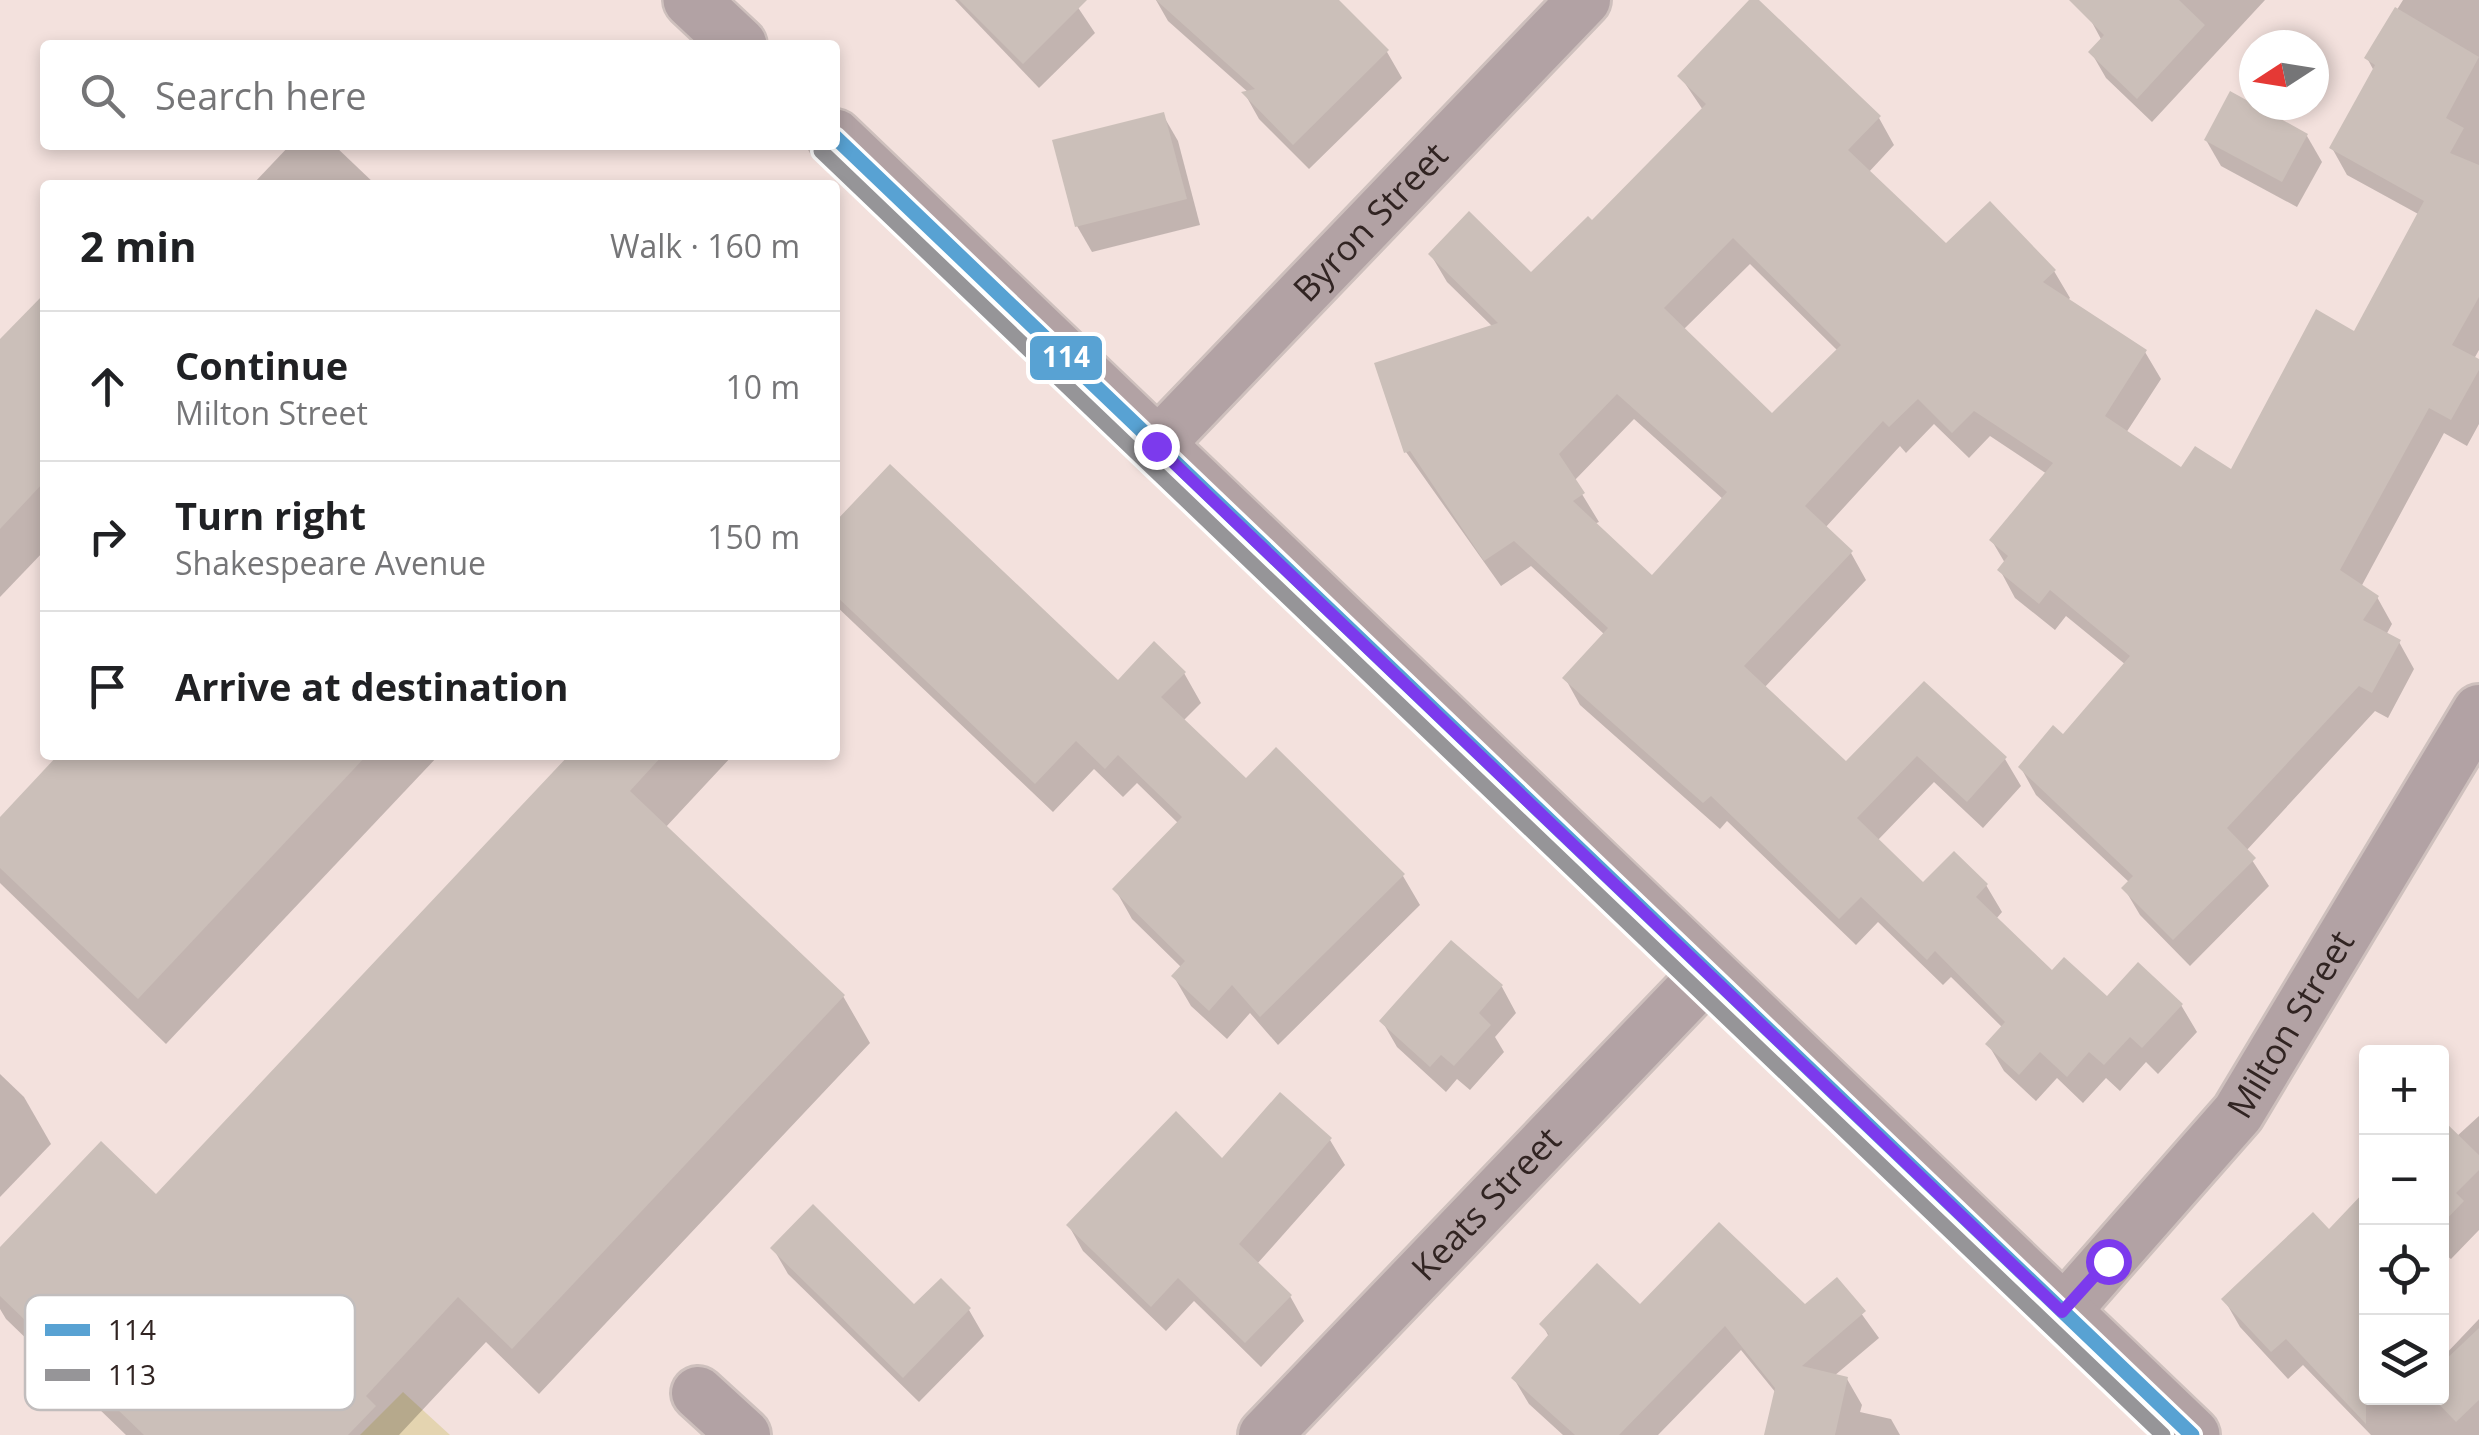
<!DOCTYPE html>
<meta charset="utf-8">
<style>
body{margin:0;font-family:"Open Sans",sans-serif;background:#f2f2f2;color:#202124}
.controls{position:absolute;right:30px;bottom:30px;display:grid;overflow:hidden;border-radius:10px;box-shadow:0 5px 15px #0003}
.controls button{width:90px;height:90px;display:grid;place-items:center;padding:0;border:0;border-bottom:2px solid #e0e0e0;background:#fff;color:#202124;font:50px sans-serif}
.compass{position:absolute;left:2239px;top:30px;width:90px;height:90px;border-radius:50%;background:#fff;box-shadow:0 5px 15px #0003;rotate:258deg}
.stop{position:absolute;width:30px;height:30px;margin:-22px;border:8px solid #7c3aed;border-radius:50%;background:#fff}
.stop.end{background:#7c3aed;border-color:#fff;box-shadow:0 2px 10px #0008}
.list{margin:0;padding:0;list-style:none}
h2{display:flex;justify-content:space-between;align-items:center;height:130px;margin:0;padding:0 40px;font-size:42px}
h2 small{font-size:32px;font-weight:400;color:#757577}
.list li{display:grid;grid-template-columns:65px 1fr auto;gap:30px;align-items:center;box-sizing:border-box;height:150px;padding:0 40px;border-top:2px solid #e0e0e0}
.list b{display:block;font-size:38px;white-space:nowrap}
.list p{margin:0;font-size:32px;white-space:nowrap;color:#757577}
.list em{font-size:32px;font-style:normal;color:#757577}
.icon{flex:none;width:55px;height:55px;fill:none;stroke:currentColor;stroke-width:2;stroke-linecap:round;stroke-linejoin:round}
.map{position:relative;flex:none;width:2479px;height:1435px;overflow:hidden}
.search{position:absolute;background:#fff;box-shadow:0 5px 15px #0003;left:40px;top:40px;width:800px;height:110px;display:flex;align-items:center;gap:25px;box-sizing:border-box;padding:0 35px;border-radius:10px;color:#757577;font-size:38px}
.panel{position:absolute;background:#fff;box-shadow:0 5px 15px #0003;left:40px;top:180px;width:800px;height:580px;border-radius:10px}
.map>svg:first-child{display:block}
.green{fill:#e4d4b0}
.shadow{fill:#0003;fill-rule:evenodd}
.building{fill:#cbbfb9;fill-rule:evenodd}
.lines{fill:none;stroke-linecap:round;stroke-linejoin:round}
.minor-casing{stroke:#cec0bd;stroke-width:58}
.tertiary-casing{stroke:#cec0bd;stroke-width:60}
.minor{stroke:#b2a2a4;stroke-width:52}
.tertiary{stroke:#b2a2a4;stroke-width:55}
.bus-1-casing{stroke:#fff;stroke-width:22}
.bus-2-casing{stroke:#fff;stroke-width:22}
.bus-1{stroke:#58a2d3;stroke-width:15}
.bus-2{stroke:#969598;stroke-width:15}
.route{stroke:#7c3aed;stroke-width:12}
.labels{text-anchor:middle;stroke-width:8;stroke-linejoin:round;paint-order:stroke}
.street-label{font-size:35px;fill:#312422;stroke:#fff}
.key{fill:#fff;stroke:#c1bdbd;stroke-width:2.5}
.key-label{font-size:28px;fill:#312422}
.line-badge{stroke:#fff;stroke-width:4}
.badge-label{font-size:28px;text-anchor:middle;font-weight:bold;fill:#fff}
</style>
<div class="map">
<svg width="2479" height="1435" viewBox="0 0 2479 1435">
<rect width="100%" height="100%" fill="#f3e1dd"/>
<path class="green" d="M403 1392 450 1435H360Z"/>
<g class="shadow">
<path d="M955 0H1073L1095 33 1039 88Z"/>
<path d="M1156 0H1335L1387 52 1402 78 1309 169 1259 119 1245 94 1249 93 1168 21Z"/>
<path d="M1755 0 1879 118 1894 145 1868 173 1946 246 2054 271 2070 298 2067 301 2145 352 2161 379 2126 433 2182 470 2232 472 2355 335 2420 215 2347 175 2332 148 2374 71 2367 58 2403 0H2479V350L2474 359 2479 362V424L2467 446 2444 433 2361 587 2377 597 2392 624 2386 635 2399 642 2414 669 2388 718 2375 711 2246 851 2269 886 2190 966 2140 915 2124 888 2130 883 2036 795 2021 768 2064 737 2126 665 2066 616 2055 630 2015 598 2000 570 2005 563 1992 541 2047 474 1990 436 1969 458 1934 424 1906 453 1900 446 1825 528 1851 553 1866 580 1764 688 1846 764 1924 684 2005 759 2021 786 1983 828 1934 782 1877 841 1923 886 1986 885 2002 912 1996 919 2052 974 2108 1000 2181 1005 2197 1032 2158 1074 2146 1062 2120 1091 2106 1078 2083 1103 2057 1078 2036 1101 2004 1071 1988 1044 2003 1028 1951 977 1943 985 1878 922 1856 945 1727 821 1720 829 1580 705 1565 678 1605 635 1531 566 1501 586 1406 452 1493 327 1447 282 1431 255 1531 276 1592 224 1703 110 1680 76ZM1750 264 1838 351 1772 416 1683 330ZM1634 419 1724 500 1652 579 1594 524 1599 522 1574 481Z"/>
<path d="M2080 0H2265L2152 122 2106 78 2091 52 2102 41Z"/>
<path d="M1163 115 1178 141 1200 225 1092 252 1077 226Z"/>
<path d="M2307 136 2322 162 2297 207 2221 166 2206 140Z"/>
<path d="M290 145H334L376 185H252Z"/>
<path d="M45 296V550L0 597V343Z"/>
<path d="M835 526 1118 683 1184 673 1201 703 1183 721 1246 781 1403 876 1420 905 1278 1045 1250 1013 1227 1039 1191 1006 1174 977 1182 968 1132 919 1115 889 1179 824 1137 783 1123 797 1094 769 1053 812 835 605Z"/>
<path d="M61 755H439L166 1044 0 883V820Z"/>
<path d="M573 755H733L665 828 843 996 870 1043 539 1394 486 1342 399 1435H126L6 1319 0 1309V1250L156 1198Z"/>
<path d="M1451 943 1502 987 1516 1013 1495 1037 1504 1052 1470 1090 1457 1079 1446 1092 1397 1047 1382 1021Z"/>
<path d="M0 1074 24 1097 51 1144 0 1197Z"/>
<path d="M2479 1116V1230L2451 1259 2442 1252V1123L2456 1137Z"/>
<path d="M1330 1140 1345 1165 1257 1264 1290 1296 1304 1321 1261 1367 1194 1301 1166 1331 1083 1251 1069 1226 1222 1161Z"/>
<path d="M2366 1194V1398H2442V1358L2479 1319V1435H2371L2303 1365 2288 1379 2240 1327 2224 1299 2329 1233Z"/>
<path d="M773 1248 914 1308 941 1282 969 1310 984 1336 919 1402 788 1274Z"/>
<path d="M1837 1280 1879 1338 1834 1376 1847 1379 1862 1405 1860 1412 1891 1419 1900 1435H1767L1776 1393 1741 1350 1658 1435H1563L1529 1404 1514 1379 1549 1337 1542 1324 1640 1308 1805 1307Z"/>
</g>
<g class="building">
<path d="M959 0H1087L1023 64Z"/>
<path d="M1156 0H1339L1389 50 1293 145 1241 92 1255 89Z"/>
<path d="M1749 0H1759L1881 116 1848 150 1946 243 1990 201 2056 270 2043 282 2147 350 2105 416 2181 467 2195 446 2231 469 2316 309 2354 331 2424 201 2329 148 2375 65 2364 58 2395 7 2479 57 2446 118 2464 128 2450 153 2479 165V297L2452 345 2479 359V370L2451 420 2429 408 2340 570 2379 596 2363 620 2401 640 2372 693 2359 686 2227 828 2256 858 2173 940 2121 888 2133 876 2018 767 2053 725 2063 734 2130 656 2050 590 2039 604 1997 570 2008 556 1989 540 2053 463 1974 411 1952 433 1918 399 1889 427 1883 421 1805 506 1853 551 1744 666 1846 761 1924 681 2007 757 1967 802 1917 756 1857 818 1923 882 1954 851 1988 884 1976 897 2052 970 2064 957 2107 996 2138 962 2183 1004 2142 1048 2130 1037 2104 1065 2089 1052 2067 1077 2040 1052 2019 1075 1985 1044 2005 1022 1935 951 1927 960 1861 897 1839 919 1711 796 1703 803 1562 678 1608 628 1514 541 1484 561 1410 451 1404 453 1374 363 1498 323 1428 254 1469 211 1531 272 1588 216 1592 220 1706 104 1677 76ZM1733 238 1841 345 1772 413 1664 308ZM1617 394 1727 492 1652 575 1573 501 1585 493 1559 454Z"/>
<path d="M2069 0H2179L2205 25 2137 99 2088 52 2104 35Z"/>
<path d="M2230 91 2308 134 2282 182 2204 140Z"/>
<path d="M1164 112 1187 199 1075 227 1052 140Z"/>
<path d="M45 293V481L0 529V339Z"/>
<path d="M890 464 1118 680 1154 641 1186 672 1161 697 1246 778 1276 747 1405 874 1260 1017 1232 985 1209 1011 1171 976 1185 961 1112 889 1182 817 1118 755 1105 769 1076 741 1035 784 835 595V522Z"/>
<path d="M58 755H367L138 999 0 868V817Z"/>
<path d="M569 755H663L630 791 845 995 512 1349 458 1297 366 1396 376 1406 348 1435H144L0 1296V1247L101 1141 156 1194Z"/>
<path d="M1451 940 1503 985 1479 1013 1491 1025 1454 1066 1441 1055 1430 1067 1379 1021Z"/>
<path d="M1280 1092 1332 1138 1239 1244 1292 1295 1245 1343 1178 1278 1151 1307 1066 1225 1176 1111 1222 1158Z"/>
<path d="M2442 1119 2479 1155V1170L2456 1193 2464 1201 2442 1224Z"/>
<path d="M2366 1190V1424L2286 1339 2271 1352 2221 1299 2313 1212 2329 1229Z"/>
<path d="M813 1204 914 1304 941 1278 971 1308 903 1378 770 1248Z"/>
<path d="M1719 1222 1805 1304 1837 1277 1866 1311 1802 1366 1848 1377 1835 1435H1764L1775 1388 1725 1326 1619 1435H1575L1511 1378 1549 1334 1539 1324 1597 1263 1640 1304Z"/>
<path d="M2479 1328V1400L2456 1422 2433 1398H2442V1363Z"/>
</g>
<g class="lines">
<g class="minor-casing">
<g id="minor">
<path id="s1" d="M1156 446 1584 0"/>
<path id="s2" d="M2063 1312 2238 1113 2479 711"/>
<path d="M698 1393 744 1435"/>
<path id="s3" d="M1265 1435 1707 974"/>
</g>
</g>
<g class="tertiary-casing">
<g id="tertiary">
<path d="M691 0 739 45"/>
<path d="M835 137 2192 1435"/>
</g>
</g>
<use href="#minor" class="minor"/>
<use href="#tertiary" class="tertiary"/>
<g class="bus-1-casing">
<path id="bus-1" d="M835 137 2192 1435"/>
</g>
<g class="bus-2-casing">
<path id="bus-2" d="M821 151 2163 1435"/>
</g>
<use href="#bus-1" class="bus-1"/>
<use href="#bus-2" class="bus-2"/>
</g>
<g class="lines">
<path class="route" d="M1156 446 2062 1312 2108 1261"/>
</g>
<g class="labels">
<g class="street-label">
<text dy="12" stroke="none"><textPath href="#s1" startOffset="310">Byron Street</textPath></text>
<text dy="12" stroke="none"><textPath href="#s2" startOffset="368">Milton Street</textPath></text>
<text dy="12" stroke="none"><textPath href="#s3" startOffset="320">Keats Street</textPath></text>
</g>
</g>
<rect x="25" y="1295" width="330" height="115" rx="15" class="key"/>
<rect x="45" y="1324" width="45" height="12" fill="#58a2d3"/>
<rect x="45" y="1369" width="45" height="12" fill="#969598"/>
<g class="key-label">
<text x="108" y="1340">114</text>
<text x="108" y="1385">113</text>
</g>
<rect class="line-badge" x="1028" y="334" width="76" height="48" rx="10" fill="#58a2d3"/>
<g class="badge-label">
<text x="1066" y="367">114</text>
</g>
</svg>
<div class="controls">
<button>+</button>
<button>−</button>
<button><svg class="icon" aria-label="locate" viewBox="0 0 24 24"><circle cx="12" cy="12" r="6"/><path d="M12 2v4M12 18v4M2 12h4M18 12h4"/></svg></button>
<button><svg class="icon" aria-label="layers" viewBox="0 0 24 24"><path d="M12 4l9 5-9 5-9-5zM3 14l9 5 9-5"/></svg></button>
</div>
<svg class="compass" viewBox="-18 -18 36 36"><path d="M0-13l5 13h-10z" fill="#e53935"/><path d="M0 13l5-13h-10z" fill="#757577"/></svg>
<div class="stop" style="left:2108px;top:1261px"></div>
<div class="stop end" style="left:1156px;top:446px"></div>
<div class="search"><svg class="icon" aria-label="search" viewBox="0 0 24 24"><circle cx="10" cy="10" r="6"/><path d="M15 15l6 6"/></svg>Search here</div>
<section class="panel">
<h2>2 min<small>Walk · 160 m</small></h2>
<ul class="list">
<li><svg class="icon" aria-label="ahead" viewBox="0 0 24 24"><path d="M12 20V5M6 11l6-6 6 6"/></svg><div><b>Continue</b><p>Milton Street</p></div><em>10 m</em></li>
<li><svg class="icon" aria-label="right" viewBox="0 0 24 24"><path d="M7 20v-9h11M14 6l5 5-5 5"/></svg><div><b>Turn right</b><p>Shakespeare Avenue</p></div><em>150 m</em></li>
<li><svg class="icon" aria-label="arrive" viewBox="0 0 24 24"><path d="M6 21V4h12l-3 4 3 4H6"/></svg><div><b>Arrive at destination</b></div></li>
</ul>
</section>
</div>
